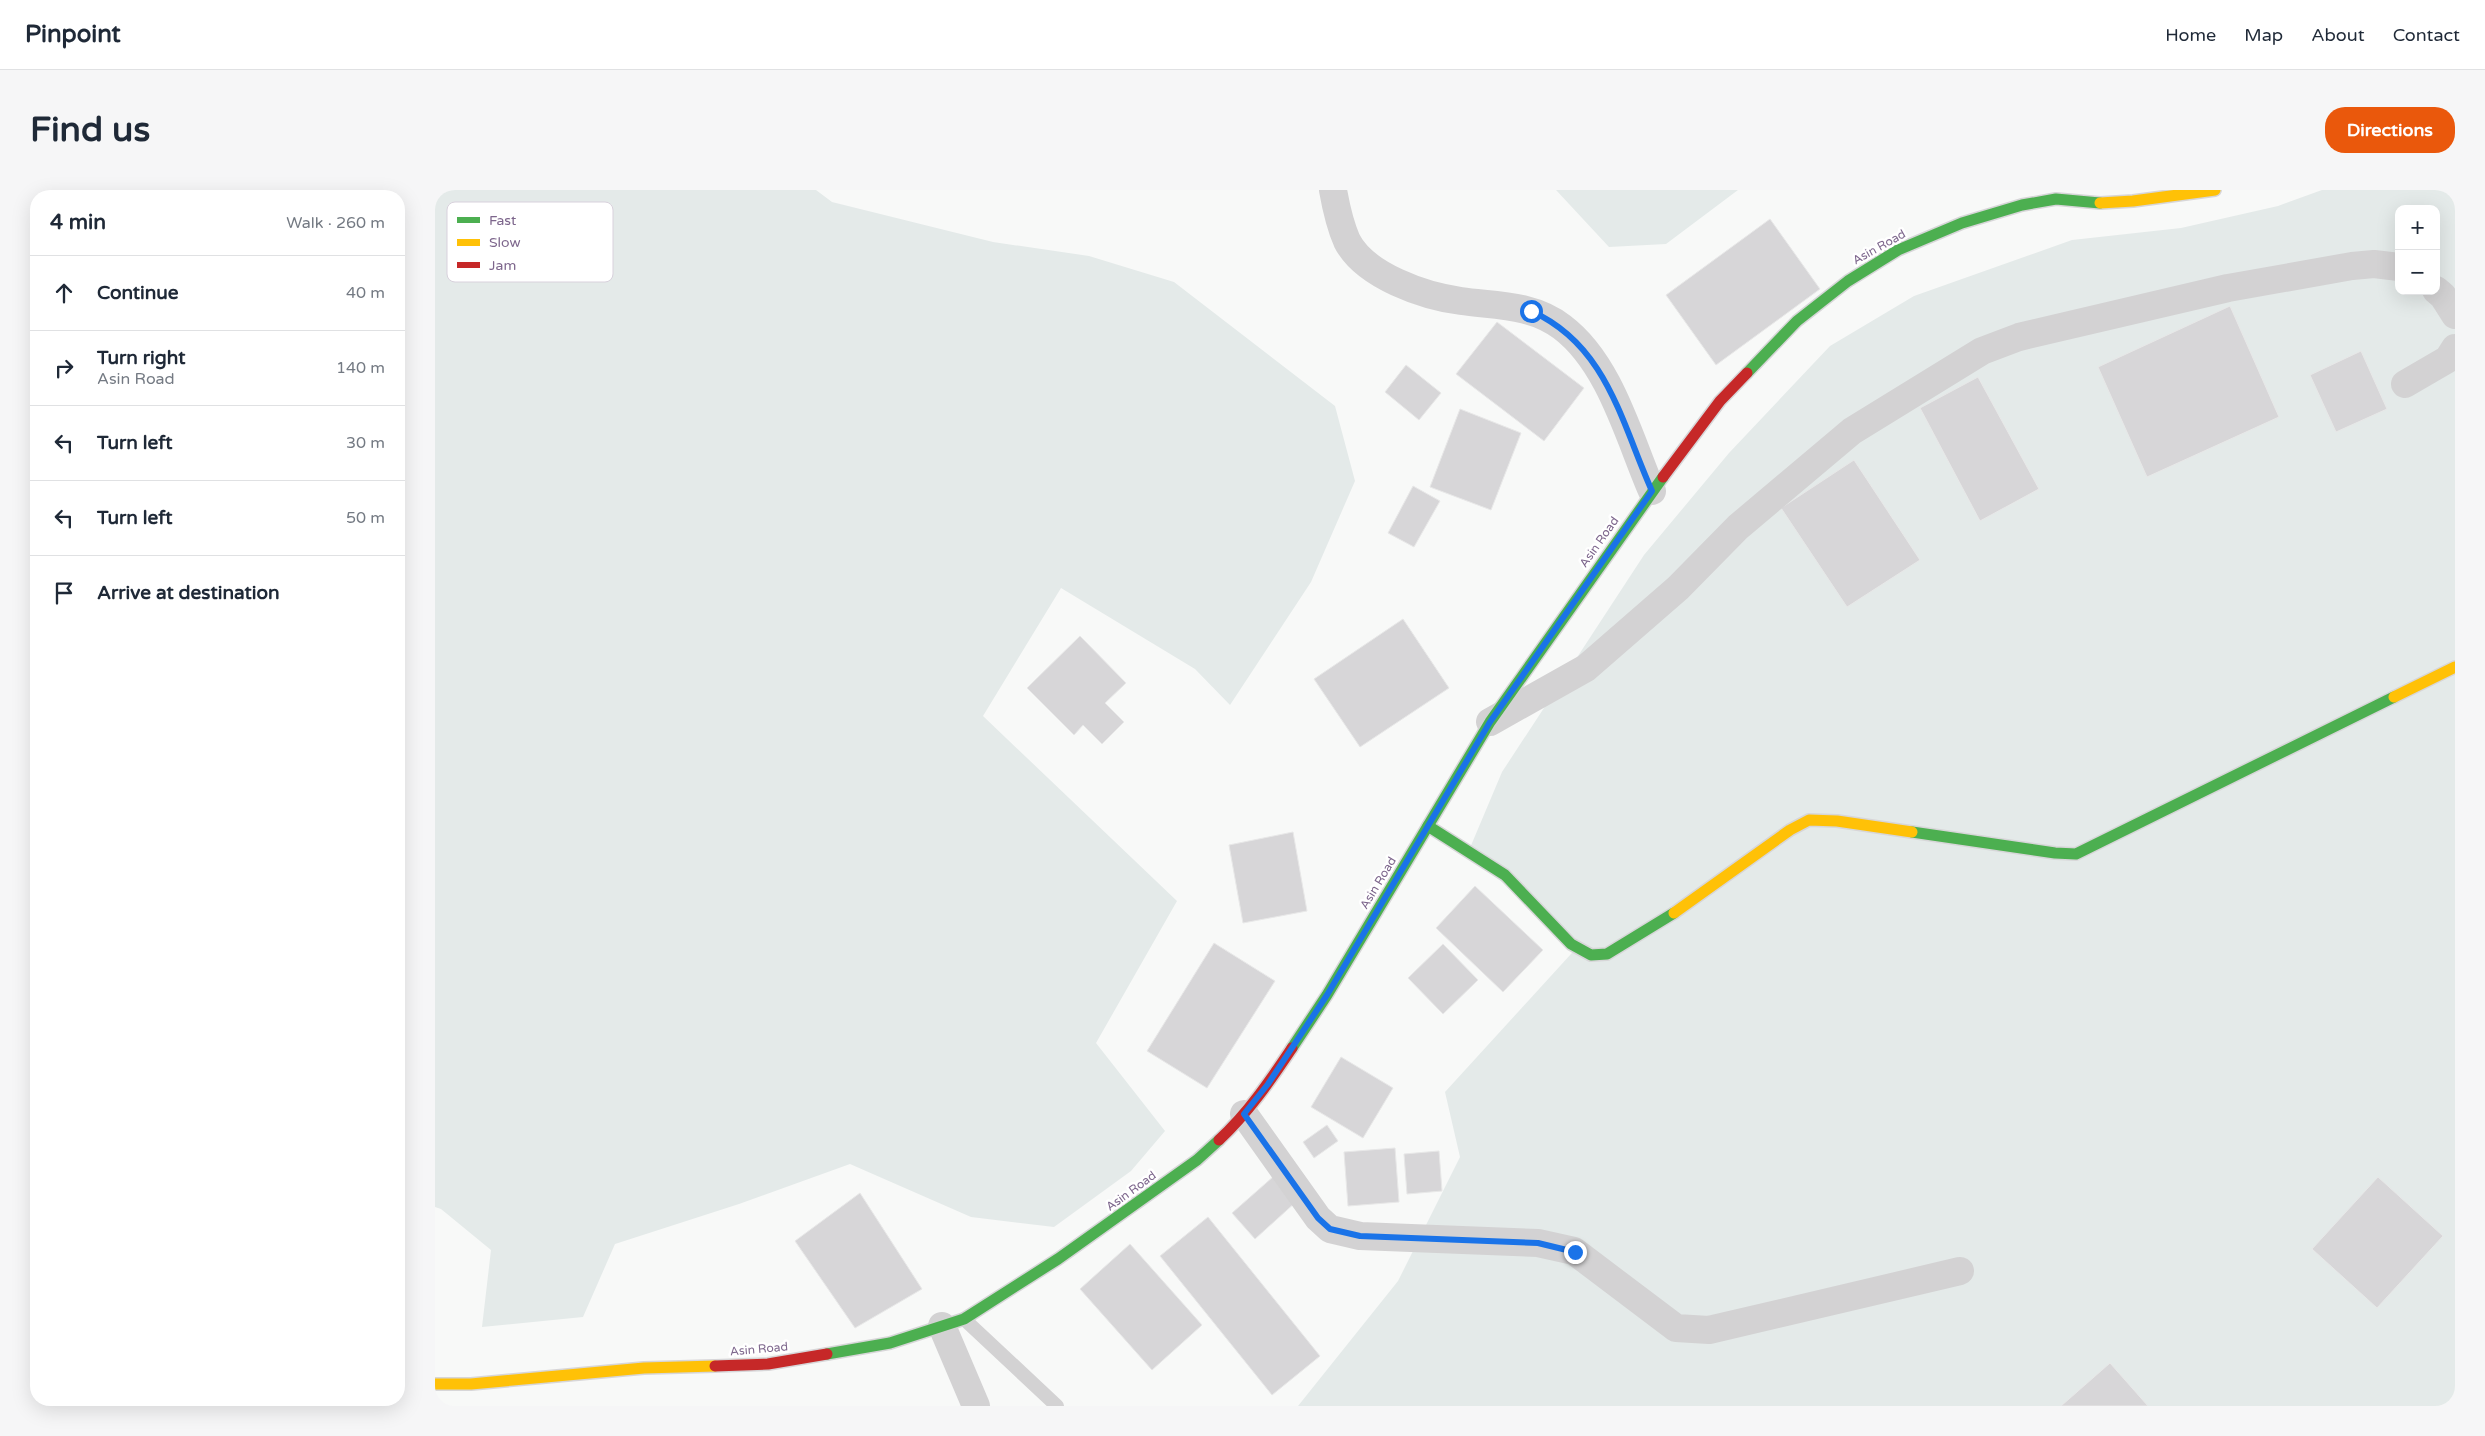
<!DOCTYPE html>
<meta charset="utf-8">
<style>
body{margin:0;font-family:"Varela Round",sans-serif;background:#f6f6f7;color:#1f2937}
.controls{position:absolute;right:15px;top:15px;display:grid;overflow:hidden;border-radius:10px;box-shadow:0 5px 20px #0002}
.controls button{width:45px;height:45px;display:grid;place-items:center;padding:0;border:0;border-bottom:1px solid #e0e1e3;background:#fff;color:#1f2937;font:25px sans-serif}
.stop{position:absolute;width:15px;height:15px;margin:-11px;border:4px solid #1a73e8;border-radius:50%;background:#fff}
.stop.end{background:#1a73e8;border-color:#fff;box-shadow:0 1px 5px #0008}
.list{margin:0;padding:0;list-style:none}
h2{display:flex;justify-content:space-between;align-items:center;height:65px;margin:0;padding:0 20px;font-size:21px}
h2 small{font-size:16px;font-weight:400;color:#747a83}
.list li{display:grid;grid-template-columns:32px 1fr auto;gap:15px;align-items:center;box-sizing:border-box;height:75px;padding:0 20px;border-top:1px solid #e0e1e3}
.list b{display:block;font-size:19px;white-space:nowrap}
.list p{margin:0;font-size:16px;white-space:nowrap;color:#747a83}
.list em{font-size:16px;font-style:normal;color:#747a83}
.icon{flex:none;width:28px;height:28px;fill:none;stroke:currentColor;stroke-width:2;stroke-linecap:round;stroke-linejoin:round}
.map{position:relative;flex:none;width:2020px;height:1216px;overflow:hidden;border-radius:20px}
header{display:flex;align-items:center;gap:30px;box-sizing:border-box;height:70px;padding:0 25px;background:#fff;border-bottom:1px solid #e0e1e3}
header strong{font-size:24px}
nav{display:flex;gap:28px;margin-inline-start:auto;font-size:18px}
.intro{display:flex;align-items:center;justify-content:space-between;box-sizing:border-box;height:120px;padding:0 30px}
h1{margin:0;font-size:35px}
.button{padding:12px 22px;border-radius:20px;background:#ea580c;color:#fff;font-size:18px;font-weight:700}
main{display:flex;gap:30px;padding:0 30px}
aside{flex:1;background:#fff;border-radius:20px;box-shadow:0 5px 20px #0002}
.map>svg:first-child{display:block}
.green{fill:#e4eae9;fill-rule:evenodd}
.building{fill:#d7d6d8;stroke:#e8e8e8}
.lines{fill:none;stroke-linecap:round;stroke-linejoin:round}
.fast-casing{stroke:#d7d6d8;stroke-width:14}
.slow-casing{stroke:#d7d6d8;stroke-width:14}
.jam-casing{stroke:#d7d6d8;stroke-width:14}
.lane{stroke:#d3d2d3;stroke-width:14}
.street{stroke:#d3d2d3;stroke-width:28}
.fast{stroke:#4caf50;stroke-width:11}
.slow{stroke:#ffc107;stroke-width:11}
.jam{stroke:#c62828;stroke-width:11}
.route{stroke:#1a73e8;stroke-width:6}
.labels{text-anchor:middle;stroke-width:5;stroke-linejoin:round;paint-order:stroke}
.street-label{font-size:12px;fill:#7d668c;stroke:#fff}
.key{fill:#fff;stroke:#d8d1dc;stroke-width:1}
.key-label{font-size:14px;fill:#7d668c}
</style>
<header>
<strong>Pinpoint</strong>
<nav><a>Home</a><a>Map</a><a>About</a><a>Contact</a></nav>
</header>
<div class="intro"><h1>Find us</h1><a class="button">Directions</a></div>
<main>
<aside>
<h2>4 min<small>Walk · 260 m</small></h2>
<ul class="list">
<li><svg class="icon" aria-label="ahead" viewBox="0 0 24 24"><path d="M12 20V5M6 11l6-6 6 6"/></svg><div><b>Continue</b></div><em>40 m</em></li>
<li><svg class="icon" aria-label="right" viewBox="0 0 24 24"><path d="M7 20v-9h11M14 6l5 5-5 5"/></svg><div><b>Turn right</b><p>Asin Road</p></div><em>140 m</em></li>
<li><svg class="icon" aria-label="left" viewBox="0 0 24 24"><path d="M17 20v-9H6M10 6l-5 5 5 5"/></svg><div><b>Turn left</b></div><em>30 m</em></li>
<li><svg class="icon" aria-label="left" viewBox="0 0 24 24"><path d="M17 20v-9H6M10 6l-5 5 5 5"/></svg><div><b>Turn left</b></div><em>50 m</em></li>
<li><svg class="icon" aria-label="arrive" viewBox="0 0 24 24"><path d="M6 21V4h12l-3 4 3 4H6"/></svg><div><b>Arrive at destination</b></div></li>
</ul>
</aside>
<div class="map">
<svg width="2020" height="1216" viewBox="0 0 2020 1216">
<rect width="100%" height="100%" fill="#f8f9f8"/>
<g class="green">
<path d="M0 0H381L397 12 558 52 654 66 739 92 900 216 920 291 876 392 795 515 760 479 626 398 548 526 742 711 661 853 730 941 696 981 619 1037 536 1027 415 974 304 1014 180 1054 148 1127 47 1137 56 1060 6 1019 0 1017Z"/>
<path d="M1121 0H1303L1231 54 1174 57Z"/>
<path d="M1887 0H2020V1216H863L963 1091 1025 967 1010 902 1146 753 1032 665 1067 582 1209 365 1294 263 1395 156 1479 106 1637 50 1746 38 1843 16ZM1964 19H2001V101H1964Z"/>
</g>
<g class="building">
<path d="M1335 29 1385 99 1281 175 1231 105Z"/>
<path d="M1795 116 1844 227 1712 287 1663 177Z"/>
<path d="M1062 132 1149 198 1109 251 1021 184Z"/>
<path d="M1926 161 1952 219 1901 242 1875 185Z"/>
<path d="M971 175 1006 203 984 230 950 202Z"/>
<path d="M1543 187 1604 299 1545 331 1485 218Z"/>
<path d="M1025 219 1086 243 1056 320 995 297Z"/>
<path d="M1419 270 1485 370 1412 417 1346 318Z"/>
<path d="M978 296 1005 311 979 357 953 343Z"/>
<path d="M968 429 1014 498 925 557 879 489Z"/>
<path d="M645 446 691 493 670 513 689 532 667 554 648 535 639 545 592 498Z"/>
<path d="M858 642 872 721 808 733 794 655Z"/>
<path d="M1040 696 1108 760 1068 802 1001 738Z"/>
<path d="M779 753 840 791 772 898 712 861Z"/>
<path d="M1008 754 1043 790 1008 824 973 788Z"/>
<path d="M906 867 958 898 928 948 876 917Z"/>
<path d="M892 935 903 951 879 968 868 952Z"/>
<path d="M960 958 964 1012 913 1016 909 962Z"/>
<path d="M1004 961 1007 1001 972 1004 969 964Z"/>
<path d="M839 986 862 1011 820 1049 797 1023Z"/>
<path d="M1943 987 2008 1046 1942 1118 1877 1059Z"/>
<path d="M425 1003 487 1099 420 1138 360 1051Z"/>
<path d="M773 1027 885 1166 837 1205 725 1066Z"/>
<path d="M695 1054 767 1135 717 1180 645 1099Z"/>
<path d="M1675 1173 1713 1216H1626Z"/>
</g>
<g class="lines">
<g class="fast-casing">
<g id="fast">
<path d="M1312 183 1362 131 1413 91 1463 60 1527 33 1587 15 1621 9 1665 13"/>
<path d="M993 636 1070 685 1136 754 1156 765 1172 764 1239 723"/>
<path d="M1477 642 1620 663 1641 664 1959 507"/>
<path d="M857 858 892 805 1055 532 1228 287"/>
<path d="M392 1164 455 1153 529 1129 623 1069 762 970 784 950"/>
</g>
</g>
<g class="slow-casing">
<g id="slow">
<path d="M1665 13 1698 11 1780 0"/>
<path d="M1959 507 2020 477"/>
<path d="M1239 723 1355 640 1374 630 1402 631 1477 642"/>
<path d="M0 1194H36L209 1178 280 1176"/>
</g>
</g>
<g class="jam-casing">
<g id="jam">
<path d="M1228 287 1285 211 1312 183"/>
<path d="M784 950C813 923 835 891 857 858"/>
<path d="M280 1176 333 1174 392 1164"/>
</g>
</g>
<path class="lane" d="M529 1129 622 1216"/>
<g class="street">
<path d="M898 0C901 17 905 35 912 51 930 86 989 106 1026 111 1061 116 1097 114 1127 137 1175 173 1194 248 1217 301"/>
<path d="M2001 100 2008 106 2020 125"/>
<path d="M1970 194 2013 169 2020 158"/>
<path d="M1055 532 1151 478 1243 398 1303 337 1417 241 1547 161 1584 147 1793 98 1917 76 1939 74 1964 77"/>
<path d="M809 924 883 1028 895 1039 925 1046 1103 1053 1139 1061 1241 1138 1274 1140 1525 1081"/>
<path d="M507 1136 541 1216"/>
</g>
<use href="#fast" class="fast"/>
<use href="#slow" class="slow"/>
<use href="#jam" class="jam"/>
</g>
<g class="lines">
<path class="route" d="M1096 121C1172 155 1186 232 1217 301L1055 532 892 805 833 894 809 924 883 1028 895 1039 925 1046 1103 1053 1140 1062"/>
</g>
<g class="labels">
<g class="street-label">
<text transform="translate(1444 57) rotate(-29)" y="4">Asin Road</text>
<text transform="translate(1164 352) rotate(-55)" y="4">Asin Road</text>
<text transform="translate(943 693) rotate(-59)" y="4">Asin Road</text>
<text transform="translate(696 1001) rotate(-36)" y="4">Asin Road</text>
<text transform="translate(324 1159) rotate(-5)" y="4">Asin Road</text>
</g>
</g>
<rect x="12" y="12" width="166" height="80" rx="8" class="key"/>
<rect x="22" y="27" width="23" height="6" fill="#4caf50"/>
<rect x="22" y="49" width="23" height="7" fill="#ffc107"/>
<rect x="22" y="72" width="23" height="6" fill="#c62828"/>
<g class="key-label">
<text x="54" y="35">Fast</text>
<text x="54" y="57">Slow</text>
<text x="54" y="80">Jam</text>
</g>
</svg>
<div class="controls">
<button>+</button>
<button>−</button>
</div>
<div class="stop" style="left:1096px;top:121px"></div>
<div class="stop end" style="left:1140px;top:1062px"></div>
</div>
</main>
